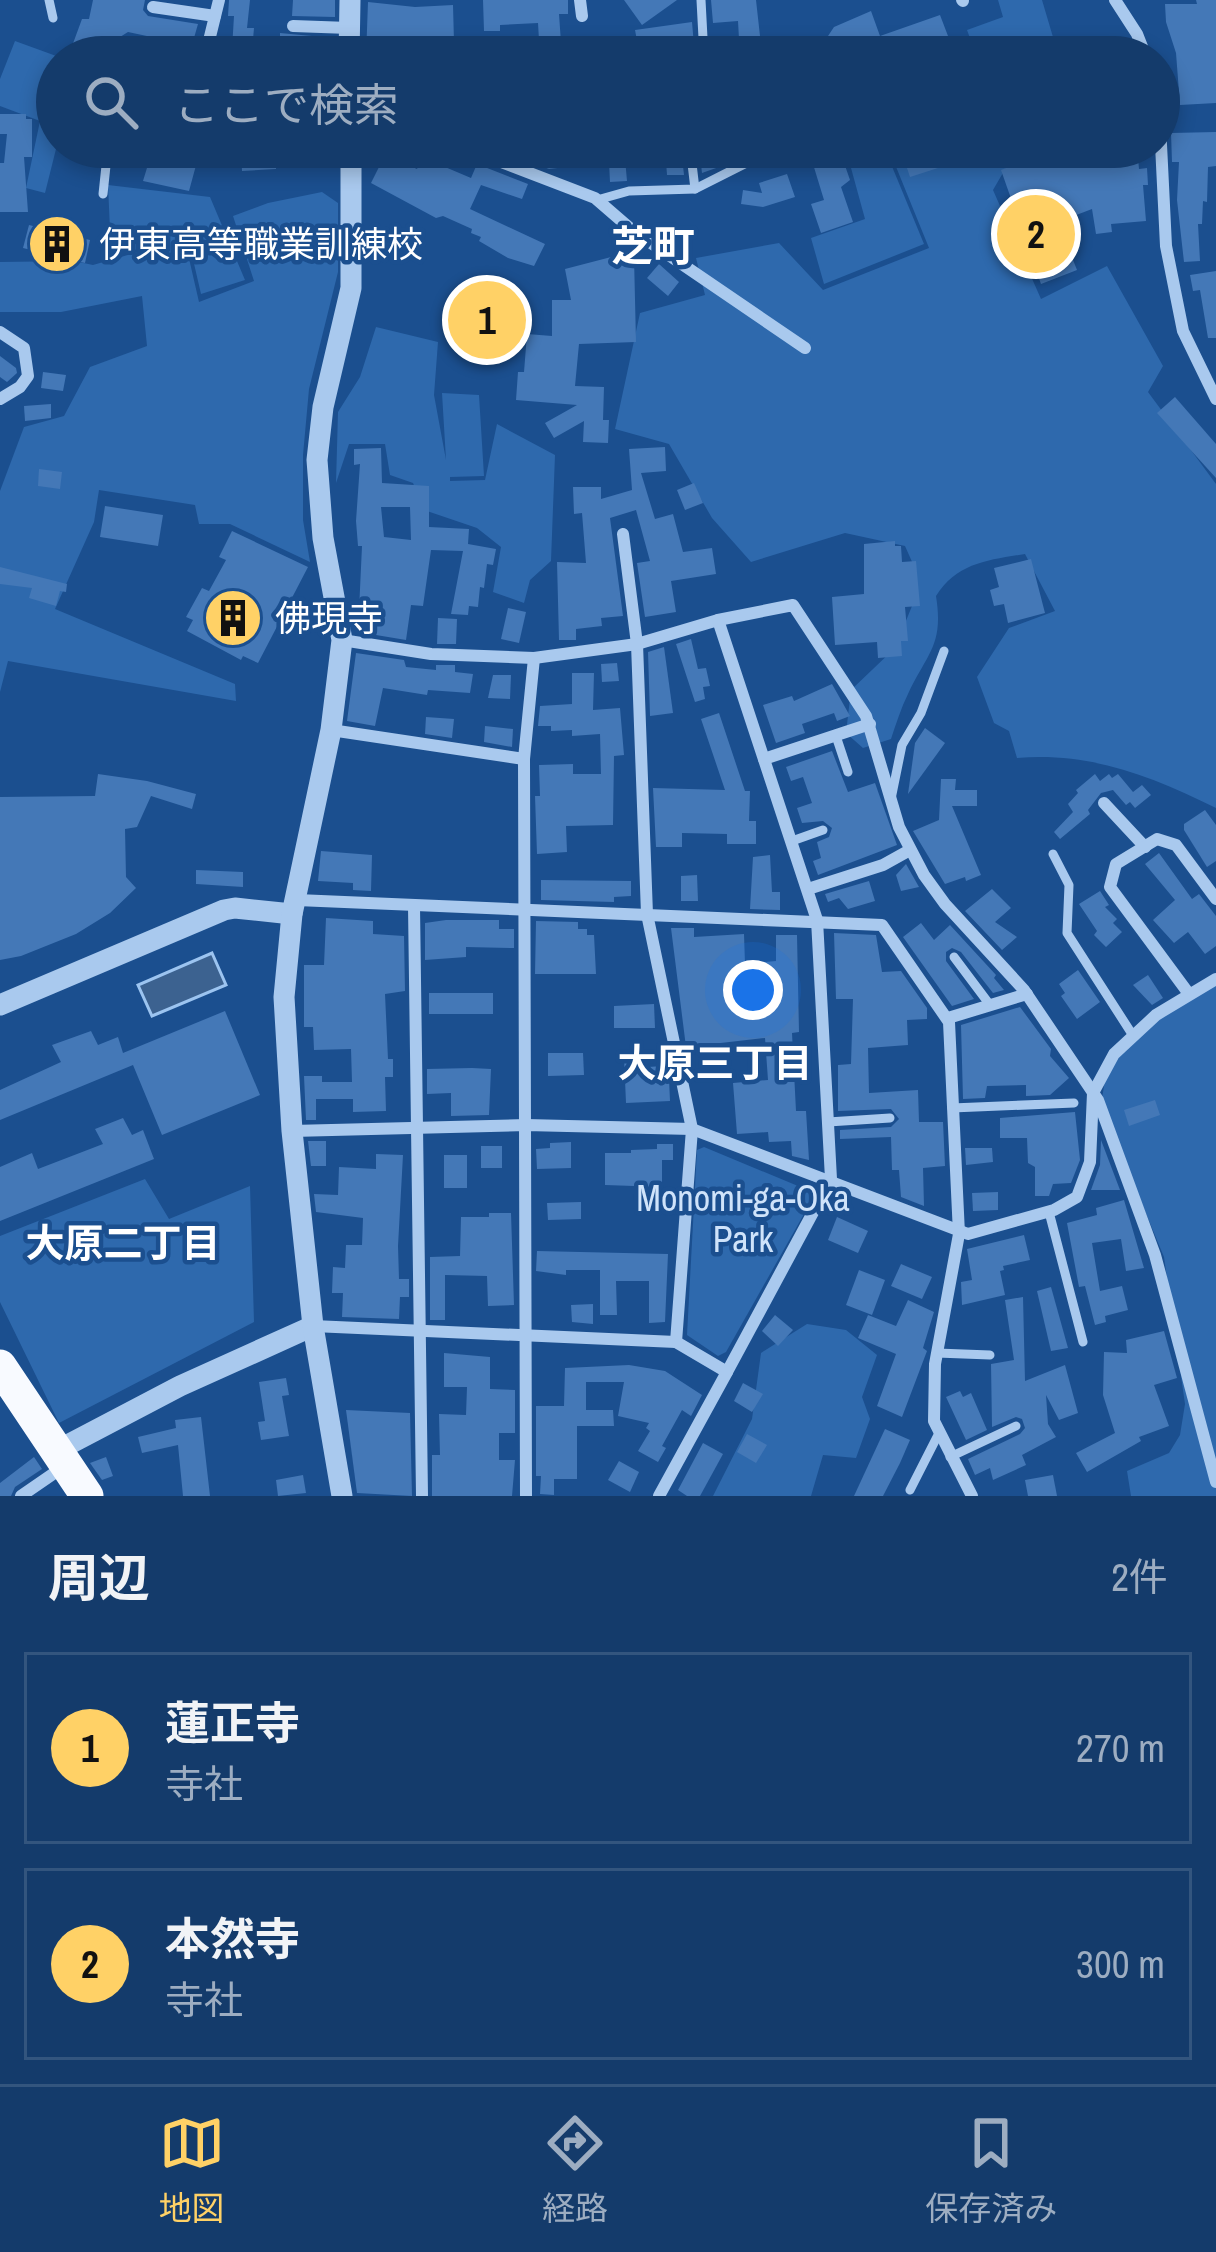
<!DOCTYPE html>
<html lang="ja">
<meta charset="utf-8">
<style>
body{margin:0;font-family:"Archivo Narrow","Noto Sans JP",sans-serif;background:#1d4271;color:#f1f3f6}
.you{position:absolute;left:753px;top:990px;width:42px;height:42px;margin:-30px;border:9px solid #fff;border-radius:50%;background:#1a73e8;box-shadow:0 0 0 18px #1a73e833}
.badge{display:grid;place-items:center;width:78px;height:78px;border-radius:50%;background:#ffd166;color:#111;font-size:39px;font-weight:700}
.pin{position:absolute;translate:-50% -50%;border:6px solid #fff;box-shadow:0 3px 12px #0006}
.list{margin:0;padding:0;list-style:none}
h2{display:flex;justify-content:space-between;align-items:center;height:156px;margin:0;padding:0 48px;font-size:51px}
h2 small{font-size:39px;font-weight:400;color:#9dadc1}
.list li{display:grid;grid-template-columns:78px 1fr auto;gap:36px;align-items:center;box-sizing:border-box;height:192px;margin:0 24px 24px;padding:0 24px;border:3px solid #33557e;border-radius:0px}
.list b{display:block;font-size:45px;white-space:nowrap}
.list p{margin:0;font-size:39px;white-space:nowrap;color:#9dadc1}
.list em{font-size:39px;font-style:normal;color:#9dadc1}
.icon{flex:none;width:66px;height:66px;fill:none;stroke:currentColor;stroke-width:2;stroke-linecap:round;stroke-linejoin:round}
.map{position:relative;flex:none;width:1216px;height:1496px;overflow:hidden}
.search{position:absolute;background:#143b6b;box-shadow:0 6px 18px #0003;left:36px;right:36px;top:36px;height:132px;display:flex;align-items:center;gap:30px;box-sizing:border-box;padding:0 42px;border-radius:66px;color:#9dadc1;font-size:45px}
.sheet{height:588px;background:#143b6b}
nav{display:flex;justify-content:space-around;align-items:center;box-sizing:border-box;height:168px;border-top:3px solid #33557e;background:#143b6b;font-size:33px;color:#9dadc1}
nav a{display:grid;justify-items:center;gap:6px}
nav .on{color:#ffd166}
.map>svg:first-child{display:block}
.green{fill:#2e69ad}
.water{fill:#3c6290;stroke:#9cc4f0;stroke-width:3}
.building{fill:#4478b7;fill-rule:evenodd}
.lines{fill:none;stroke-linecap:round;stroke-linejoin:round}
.service{stroke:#a9c9ee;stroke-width:9}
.minor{stroke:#a9c9ee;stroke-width:12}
.tertiary{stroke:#a9c9ee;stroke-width:21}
.trunk{stroke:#f8faff;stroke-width:33}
.labels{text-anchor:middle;stroke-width:9;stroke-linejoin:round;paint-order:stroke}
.poi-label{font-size:36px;fill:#fff;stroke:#1b4f8f;text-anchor:start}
.park-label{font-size:36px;fill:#cfe3fa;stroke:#1b4f8f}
.neighbourhood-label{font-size:39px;font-weight:bold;fill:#fff;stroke:#1b4f8f}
.quarter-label{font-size:42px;font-weight:bold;fill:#fff;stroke:#1b4f8f}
</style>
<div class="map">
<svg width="1216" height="1496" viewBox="0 0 1216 1496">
<rect width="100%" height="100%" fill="#1b4f8f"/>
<g class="green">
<path d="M998 0H1042L1058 54 977 57 967 30 1003 17Z"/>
<path d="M15 41 59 57 54 76 57 78V145L45 193 26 188 40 121 0 106V79Z"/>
<path d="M884 147 924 244 824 284 811 238 865 219 848 157Z"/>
<path d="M888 147H1018L993 190 1041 299 1107 266 1163 366 1148 392 1216 484V808C1151 776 1091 752 1017 758L1009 731 994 723 977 677 1009 628 1055 611 1025 554C988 560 957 563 936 596 944 646 927 653 908 694 901 708 896 724 891 739L863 748 846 733 851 690 895 648 912 606 917 573 905 546 845 533 751 562 712 518 669 444 615 429 640 313 705 295 696 258 779 243 823 290 929 248Z"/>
<path d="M108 185 210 197 245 280 201 294 189 242 185 241 199 302 254 281 233 216 268 203 322 192 338 203V272L309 389 303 455V520L310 562 230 524H199L195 505 99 490 94 522 55 609 235 684 236 701 8 661 0 692V491L24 427 64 416 90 367 147 346 142 296 61 312H0V262L74 261 93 265 152 248 111 252Z"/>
<path d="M376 327 438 342 434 395 446 460 442 393 479 395 484 476 450 477V481L485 480 497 424 555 455 551 561 530 580 524 603 493 592 501 547 477 528 424 510 413 483 390 475 385 444H349L336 483 338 412 360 377Z"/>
<path d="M1216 984V1496H1131L1127 1471 1169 1453 1180 1435 1185 1404 1164 1257 1101 1105 1107 1067 1150 1023Z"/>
<path d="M704 1147 810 1191 813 1198 726 1352 718 1356 687 1335 697 1150Z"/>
<path d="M145 1179 169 1219 250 1186 254 1322 59 1423 0 1302V1236Z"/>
<path d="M807 1324 846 1330 877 1355 862 1397 870 1419 856 1458 823 1455 811 1496H713L752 1419 761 1353Z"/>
</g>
<path class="water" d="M212 953 226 985 152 1016 138 985Z"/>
<g class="building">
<path d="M93 0H145L143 10 148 16 198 24 194 38 189 45 128 32 120 37 112 57H68L82 19H89Z"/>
<path d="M229 0H250L247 28H254L252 51 232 49 234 16H228Z"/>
<path d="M293 0H335V17L292 16Z"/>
<path d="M483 0H568V14H559L562 57H540L538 23 500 25V31H484Z"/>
<path d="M624 0H677L642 25Z"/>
<path d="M711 0H756L760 36 739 39 738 21 713 23Z"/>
<path d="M1196 0H1216V103L1180 105 1176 53 1166 22 1165 4H1197Z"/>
<path d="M368 2 415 7 453 5 454 42H473L470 56H449V51L366 57Z"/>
<path d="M871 11 880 36 940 15 948 36 890 57H814L834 27Z"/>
<path d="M692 22 695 57H661L660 47 639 51 635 30Z"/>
<path d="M280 33 333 38 332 54 302 51V54L280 55Z"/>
<path d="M0 114H26V119H32V157H24L28 212H0V163H4L7 134H0Z"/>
<path d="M1216 132V166L1208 167 1207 202 1203 201 1202 224H1198L1200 261 1184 262 1177 200 1179 162H1172L1171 133Z"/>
<path d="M125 147H201L189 191 143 181 150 158Z"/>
<path d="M289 147H333L332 161 276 162V169L242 171 241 151Z"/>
<path d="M427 147 444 151 438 164 471 178 477 164 528 184 522 199 481 185 470 209 545 244 534 266 508 258 479 241 481 237 471 233 472 229 443 216 436 218 371 183 385 155 417 169Z"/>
<path d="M501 147 574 151 624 147 627 181 610 182 609 162 549 169 502 151Z"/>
<path d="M665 147H681L684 175H667Z"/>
<path d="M699 147H718L719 167 702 173Z"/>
<path d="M922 147H931L938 168 910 177 902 153Z"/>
<path d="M1087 147H1137L1139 169 1147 168 1148 185H1143L1146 221 1111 224 1112 232 1096 234 1092 209 1058 222 1077 270 1041 284 1001 170 1025 160Z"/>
<path d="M841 154 850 180 841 187 853 222 821 233 811 204 824 200 813 164Z"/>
<path d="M787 174 795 197 763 207 741 204 743 190 762 193 759 183Z"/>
<path d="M29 225 90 240 85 263 23 248Z"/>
<path d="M615 256 634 257 636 342 579 344 575 386 604 387 603 420H609L608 443 583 442 584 421 554 438 545 423 577 405 516 400 518 372H524L527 334 552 336V300H571L565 269Z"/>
<path d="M659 264 679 282 668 296 647 278Z"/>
<path d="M1216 271V338H1208L1200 290 1193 291 1190 275Z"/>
<path d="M477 296 511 316 491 349 462 334 469 322 463 318Z"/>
<path d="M0 356 16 368 17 373 7 382 0 377Z"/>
<path d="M43 372 66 375 63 391 41 388Z"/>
<path d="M1175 397 1216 444V478L1157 413Z"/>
<path d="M51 404V418L25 421 24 406Z"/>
<path d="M665 447 666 471 641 473 655 519 673 514 683 552 712 548 716 574 671 581 676 612 645 617 637 563 650 561 636 510 610 518 623 616 601 618 602 626 576 629V640H559L557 562 586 563 582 513 574 514 573 487H601V499L632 490 629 449Z"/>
<path d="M381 448 382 483 429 486V527L469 529 468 544 496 549 493 565 487 564 484 588 480 587 478 607 469 606 468 615 451 614 463 551 431 550 423 606 411 605 406 640 358 632 362 546H358L356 521 360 464 354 465V449ZM381 507H410L411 540 384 537Z"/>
<path d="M39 469 62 472 60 489 38 486Z"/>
<path d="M694 483 703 503 685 510 677 490Z"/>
<path d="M105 506 163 515 158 546 100 537Z"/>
<path d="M232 531 308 567 258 663 243 656 241 660 187 631 193 620 186 617 202 588 209 591 226 560 219 557Z"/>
<path d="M895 541V546H901L902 562 916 561 920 606 905 607 908 641H901L902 656 878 658 877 642 835 645 832 597 864 594V544Z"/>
<path d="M1031 559 1045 613 1008 623 1004 604 994 606 990 590 999 587 994 568Z"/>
<path d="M0 567 67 584 66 592 60 591 56 606 29 598 32 588 0 584Z"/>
<path d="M508 608 526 612 519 643 501 639Z"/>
<path d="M438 618 457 619 456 644H437Z"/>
<path d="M691 639 698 669 706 668 710 686 703 687 705 699 695 702 676 644Z"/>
<path d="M664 647 673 713 650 716 648 652Z"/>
<path d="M356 653 404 660 406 667 436 670V665H455V672L473 674 470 693 428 690 427 695 383 688 375 726 347 721Z"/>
<path d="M617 663 619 681 602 682 601 664Z"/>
<path d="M572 673H594L593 710 620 708 624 755 614 756 613 825 566 826 567 852 537 854 535 796H540L539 765 573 764V774H601L600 734 572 736V730L551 731V726H538L540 706 572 704Z"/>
<path d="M493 675H511L510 699 488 698Z"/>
<path d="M832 684 850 716 837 721 834 713 802 724 805 733 776 743 763 705 792 696 794 701Z"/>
<path d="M719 713 745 791H750L749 821H756V844H727V834L682 833V847H656L653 788 725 790 701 719Z"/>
<path d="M426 717 454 719 452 738 425 734Z"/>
<path d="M485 726 513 729 512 747 484 742Z"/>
<path d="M925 728 945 743 908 794 915 743Z"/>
<path d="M832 751 848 792 875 783 897 845 818 875 813 861 821 858 817 842 829 837 832 828 823 821 802 823 797 808 812 803 803 777 791 781 786 767Z"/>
<path d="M98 774 147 781 196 794 192 809 151 796 137 827 125 829 126 877 136 888 110 913 76 934 21 956 0 960V797L95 796Z"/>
<path d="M1095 774 1100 781 1109 774 1112 778 1118 774 1133 792 1142 785 1151 795 1135 808 1130 802 1126 805 1113 790 1101 793 1088 810 1090 814 1060 839 1054 832 1073 812 1068 804 1078 793 1076 790Z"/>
<path d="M941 779H956L955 790H977V806H952L981 875 966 881 965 877 945 884 913 831 939 820Z"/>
<path d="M1205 810 1216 825V861L1207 867 1184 830V824Z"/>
<path d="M321 851 372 855 371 891 353 890V883L318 881Z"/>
<path d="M1159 853 1192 899 1199 894 1216 916V946L1205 954 1188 932 1174 943 1153 920 1175 900 1145 864Z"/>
<path d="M770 855 772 892H780V910L750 909 753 857Z"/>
<path d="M906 864 919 887 901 891 896 875Z"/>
<path d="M196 870 243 872V887L196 884Z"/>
<path d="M697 875 698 901H681V876Z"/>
<path d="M541 880 631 881V896L614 897V902L541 900Z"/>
<path d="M869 881 875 901 848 909 839 898 828 902 825 894Z"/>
<path d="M992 889 1011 908 995 922 1017 937 1002 950 965 911Z"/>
<path d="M1100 891 1109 905 1105 907 1117 919 1113 923 1122 932 1106 947 1094 935 1097 931 1079 904Z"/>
<path d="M326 918 373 921V934L404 936 405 991 385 994 388 1059H393V1077H385L386 1111 353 1112V1099H316V1120H306L304 1076H322V1082H352L351 1049 314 1050 313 1027H304V965H324Z"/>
<path d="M446 920H499V929H514V948L466 947V957L425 960V923Z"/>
<path d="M536 921 578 922V929H587V935H594L596 974H535Z"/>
<path d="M921 923 934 940 950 925 996 975 994 978 1004 990 993 993 961 952 952 948 946 952V961L974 999 952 1006 903 937Z"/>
<path d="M671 928H694V937L744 934 745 964 776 961V935H797L799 1032 792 1033 796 1111H806L809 1160 792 1156 791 1141 769 1142 768 1132 737 1134 733 1083 768 1080 765 1038 686 1047Z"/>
<path d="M834 933 876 935 882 972 901 971 927 1008V1019L907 1020 908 1045 868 1048 869 1093 918 1090 919 1122H943L945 1166 923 1168 924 1206 901 1197 899 1170H892L891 1137 840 1139V1130L891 1127 899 1119 891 1109 838 1111V1065L851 1064 853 999H836Z"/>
<path d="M1078 970 1100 1002 1077 1019 1061 996 1065 993 1059 984Z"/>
<path d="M1148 975 1163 998 1152 1005 1133 985Z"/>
<rect x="429" y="993" width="64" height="21"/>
<path d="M654 1004 655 1028H614V1006Z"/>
<path d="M1020 1007 1051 1049 1050 1056 1069 1078 1050 1095 1026 1096V1085L987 1086 985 1098 963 1099 961 1025Z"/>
<path d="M225 1011 260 1095 162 1135 133 1065 0 1120V1090L61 1062 52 1045 91 1031 98 1045 118 1037 123 1053Z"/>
<path d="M548 1053H583L584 1075 548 1076Z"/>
<path d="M647 1056 648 1067 663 1066 664 1079H669L670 1101 626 1103 624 1057Z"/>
<path d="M472 1068 491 1069 489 1115 451 1116V1093L427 1094V1069Z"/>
<path d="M1155 1100 1160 1115 1129 1126 1124 1110Z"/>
<path d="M1075 1112 1080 1160 1071 1183 1053 1184 1049 1196H1035V1167L1028 1163 1027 1138H1000V1118Z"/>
<path d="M123 1118 132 1135 143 1130 154 1159 0 1221V1167L32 1153 38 1169 103 1144 95 1129Z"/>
<path d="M1101 1140 1120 1190H1091L1100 1165Z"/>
<path d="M308 1141H326V1166H311Z"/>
<path d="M571 1142V1168L537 1169 536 1149 550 1148V1143Z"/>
<path d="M657 1144H673V1160H662V1196H634V1186L605 1185V1153H631V1150L657 1149Z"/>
<rect x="481" y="1146" width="21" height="22"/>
<path d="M965 1148H992L993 1162 966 1165Z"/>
<path d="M376 1154 403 1155 398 1246 399 1279H409V1297H400L399 1319 342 1317 343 1293H332L333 1267 345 1268 346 1245H362L363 1218 316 1212 314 1194 338 1195 339 1167 376 1169Z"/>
<rect x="444" y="1155" width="23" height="33"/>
<path d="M698 1190H710V1214H696Z"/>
<path d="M998 1192V1210L973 1211 972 1193Z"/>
<path d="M1124 1200 1144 1268 1126 1271 1121 1239 1092 1243 1100 1291 1122 1286 1128 1310 1105 1316 1106 1322 1095 1325 1085 1286 1079 1287 1067 1223 1097 1215 1096 1208Z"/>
<path d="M581 1202V1219L548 1220 547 1203Z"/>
<path d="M489 1213H511L514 1305 488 1306 487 1276 445 1275V1320H430V1257L460 1256 461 1217H489Z"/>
<path d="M837 1217 868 1231 858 1253 828 1240Z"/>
<path d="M1024 1235 1030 1260 1003 1266 1004 1270 1000 1271 1005 1295 962 1305 961 1282 972 1280 967 1249Z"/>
<path d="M537 1251 668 1254 665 1322 649 1323V1281H616L617 1315H600V1270H566V1275L536 1271Z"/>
<path d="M901 1264 932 1277 922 1299 891 1286Z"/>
<path d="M859 1270 885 1280 872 1315 846 1305Z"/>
<path d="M1051 1287 1068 1348 1051 1351 1037 1291Z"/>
<path d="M1023 1297 1025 1381 1065 1365 1078 1413 1059 1420 1046 1395 1048 1424 1056 1437 1022 1455 1026 1465 993 1480 990 1468 975 1475 968 1459 1020 1434 1025 1428 1022 1419 1016 1417 992 1427 991 1364 1014 1360 1005 1300Z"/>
<path d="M908 1300 934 1312 923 1348 927 1351 902 1417 877 1406 896 1354 858 1338 868 1315 896 1326Z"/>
<path d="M593 1304V1324L572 1322 571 1305Z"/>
<path d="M775 1315 793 1330 778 1346 762 1331Z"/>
<path d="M1164 1331 1177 1378 1154 1385 1169 1426 1139 1437 1141 1441 1087 1472 1076 1453 1115 1433 1103 1395 1104 1352 1127 1353 1126 1340Z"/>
<path d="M444 1353 490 1357V1389L515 1390V1433H499V1460H515L512 1496H432V1455H440L439 1414 466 1415 467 1387H444Z"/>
<path d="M629 1365 665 1371 702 1395 691 1416 682 1410 662 1446 666 1448 658 1462 638 1451 650 1431 646 1428 649 1423 618 1416 624 1382H586V1410H613L614 1426H577V1479H554V1495L540 1494 541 1476H536V1406H564L565 1368Z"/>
<path d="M286 1378 289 1395 282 1396 289 1436 261 1440 258 1422 265 1421 259 1382Z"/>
<path d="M743 1383 763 1394 752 1412 734 1401Z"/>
<path d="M960 1391 963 1397 971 1393 987 1430 966 1440 946 1397Z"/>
<path d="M346 1410 410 1413 412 1496 357 1493Z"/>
<path d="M201 1417 210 1496H183L178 1445 142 1453 138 1437 176 1428 175 1420Z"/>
<path d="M885 1429 910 1440 900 1463 883 1496H854Z"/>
<path d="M747 1434 767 1445 756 1463 737 1452Z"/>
<path d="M703 1443 723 1454 700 1496H687L678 1490Z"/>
<path d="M34 1457 42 1469 15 1487 11 1496H0V1483Z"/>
<path d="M106 1457 113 1476 102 1480 90 1463Z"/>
<path d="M619 1461 639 1472 630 1492 608 1480Z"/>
<path d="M303 1475 306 1493 278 1496 276 1480Z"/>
<path d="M1053 1475 1057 1496H1028L1025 1480Z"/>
</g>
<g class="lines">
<g class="service">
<path d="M49 0 53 18"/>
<path d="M701 0 704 57"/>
<path d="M704 51 806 41"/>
<path d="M690 147 695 189"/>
<path d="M103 194 108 147"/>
<path d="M597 200 629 191 695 189 778 147"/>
<path d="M836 736 848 772"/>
<path d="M891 799 902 745 921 713 944 651"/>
<path d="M792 841 823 830"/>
<path d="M1053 854 1069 885 1067 933 1132 1034"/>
<path d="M954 957 990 1005"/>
<path d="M952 1108 1074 1103"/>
<path d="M828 1122 890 1118"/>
<path d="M1049 1212 1083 1342"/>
<path d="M937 1353 990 1355"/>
<path d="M950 1457 1016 1426"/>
<path d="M910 1490 938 1435"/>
</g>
<g class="minor">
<path d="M580 0 582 16"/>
<path d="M962 0 963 1"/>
<path d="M1115 0 1137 34 1146 57"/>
<path d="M153 7 215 16"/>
<path d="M293 26 349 28"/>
<path d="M122 57 129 42 195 57"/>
<path d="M205 57 219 0"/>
<path d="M1159 104 1166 246 1183 331 1216 399"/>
<path d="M462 147 595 198 632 230 805 348"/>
<path d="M0 332 24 348 28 376 20 387 0 399"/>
<path d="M623 534 637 644 647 914 692 1129 676 1342"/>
<path d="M342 640 431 654 534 658 637 644 718 620 793 605 866 716 899 827 924 875 945 904 1024 990 1098 1100 1155 1255 1216 1482"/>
<path d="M331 730 524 759"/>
<path d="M764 759 870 724"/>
<path d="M1104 803 1145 847"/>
<path d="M808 889 883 865 910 850"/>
<path d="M297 900 882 925 949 1022 959 1234 935 1364 934 1421 972 1496"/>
<path d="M414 906 422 1496"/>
<path d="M1189 994 1110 887 1116 864 1157 839 1176 845 1216 899"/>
<path d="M948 1018 1027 994"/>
<path d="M292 1131 526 1125 692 1129 968 1234 1054 1210 1077 1197 1090 1162 1093 1093 1114 1054 1156 1015 1216 979"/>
<path d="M313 1326 676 1342 727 1372 831 1179 817 920 718 620"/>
<path d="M21 1496 66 1465"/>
<path d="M526 1496 524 759 534 658"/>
<path d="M659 1496 727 1372"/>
</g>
<g class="tertiary">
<path d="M349 57 350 0"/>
<path d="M0 1005 224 910 235 908 292 914"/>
<path d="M58 1450 180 1386 313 1326"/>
<path d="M342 1496 313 1326 292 1131 284 997 292 914 331 730 342 640 323 538 317 460 323 407 351 288V147"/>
</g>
<path class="trunk" d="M0 1366 87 1496"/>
</g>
<defs>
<g id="building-disc" transform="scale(3)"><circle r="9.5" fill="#ffd166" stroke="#1b4f8f"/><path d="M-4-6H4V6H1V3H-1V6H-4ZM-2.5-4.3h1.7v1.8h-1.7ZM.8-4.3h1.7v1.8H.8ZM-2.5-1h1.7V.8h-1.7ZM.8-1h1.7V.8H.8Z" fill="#111"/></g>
</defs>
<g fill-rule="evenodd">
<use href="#building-disc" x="57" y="244"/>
<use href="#building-disc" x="233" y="618"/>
</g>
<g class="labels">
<g class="poi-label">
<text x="99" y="257">伊東高等職業訓練校</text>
<text x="275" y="631">佛現寺</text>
</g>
<g class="park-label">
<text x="743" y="1211">Monomi-ga-Oka<tspan x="743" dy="41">Park</tspan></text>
</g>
<g class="neighbourhood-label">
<text x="715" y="1077">大原三丁目</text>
<text x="123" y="1257">大原二丁目</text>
</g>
<g class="quarter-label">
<text x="653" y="261">芝町</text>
</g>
</g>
</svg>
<div class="you"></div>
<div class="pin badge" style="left:487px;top:320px">1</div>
<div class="pin badge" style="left:1036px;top:234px">2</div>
<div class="search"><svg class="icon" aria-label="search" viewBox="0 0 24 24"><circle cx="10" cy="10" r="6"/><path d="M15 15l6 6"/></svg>ここで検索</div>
</div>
<section class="sheet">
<h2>周辺<small>2件</small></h2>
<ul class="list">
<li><span class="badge">1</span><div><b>蓮正寺</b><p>寺社</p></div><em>270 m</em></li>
<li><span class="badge">2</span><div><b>本然寺</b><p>寺社</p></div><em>300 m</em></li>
</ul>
</section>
<nav>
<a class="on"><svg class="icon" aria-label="map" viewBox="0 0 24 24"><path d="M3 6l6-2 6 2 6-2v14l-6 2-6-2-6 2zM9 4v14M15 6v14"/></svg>地図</a>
<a><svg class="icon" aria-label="directions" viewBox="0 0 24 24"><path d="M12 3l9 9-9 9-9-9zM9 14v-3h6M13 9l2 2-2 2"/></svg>経路</a>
<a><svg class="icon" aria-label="saved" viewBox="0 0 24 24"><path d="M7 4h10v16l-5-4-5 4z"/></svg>保存済み</a>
</nav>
